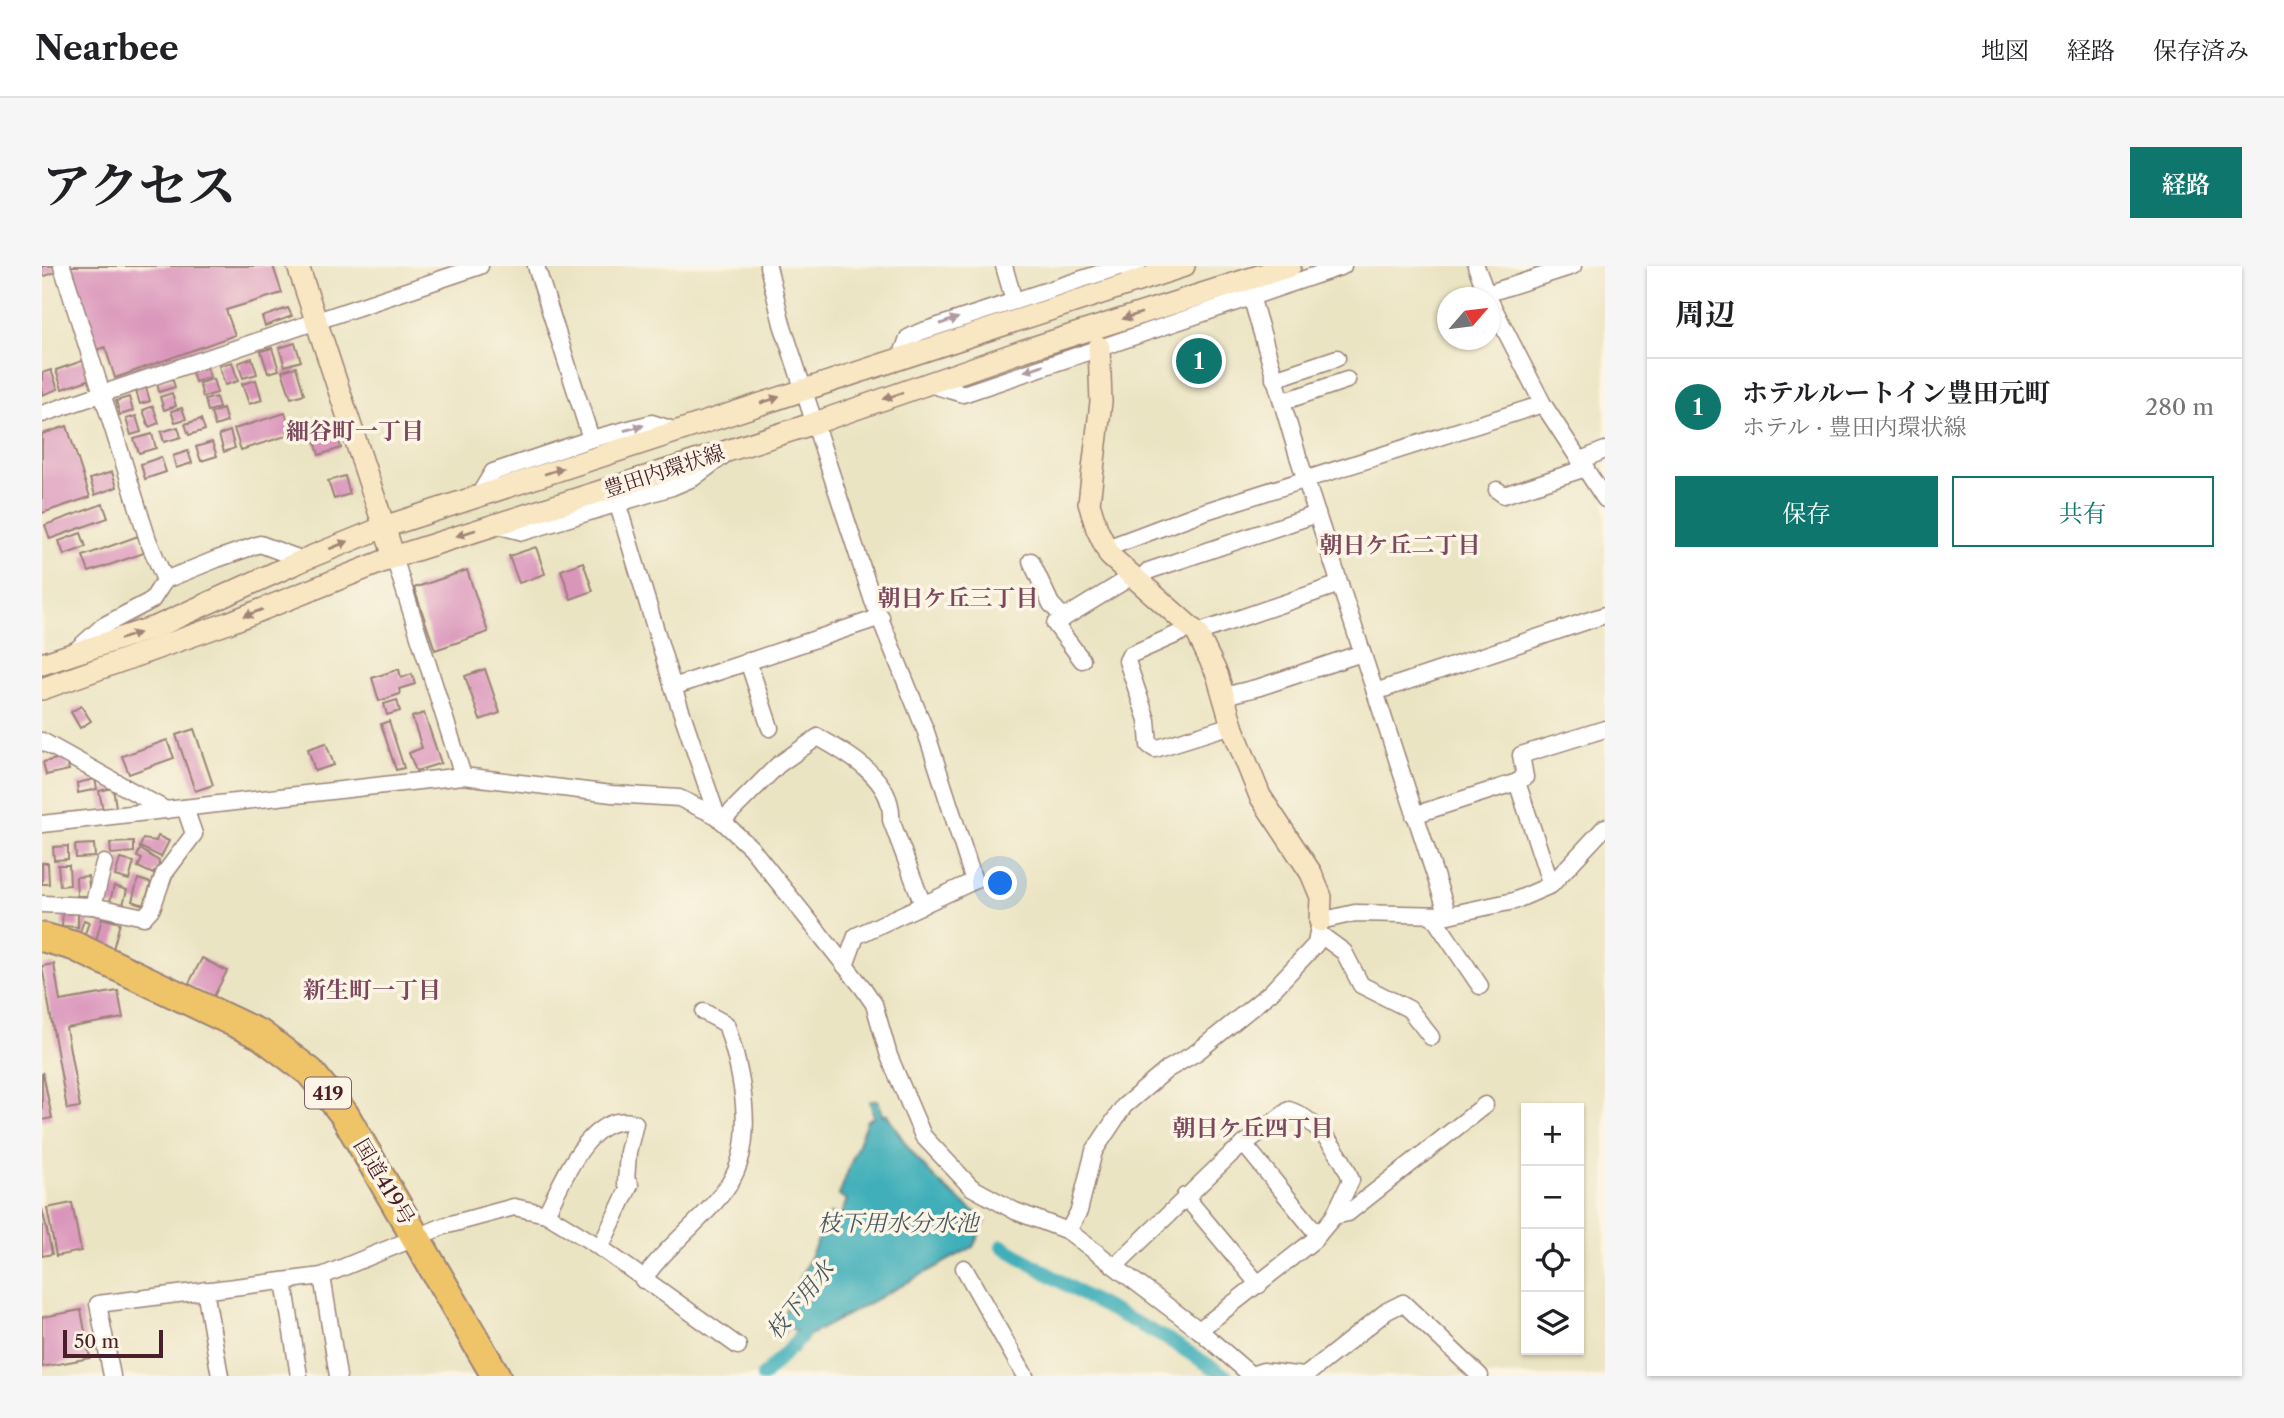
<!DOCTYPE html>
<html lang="ja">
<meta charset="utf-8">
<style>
body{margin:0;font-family:"Libre Caslon Text","Noto Serif JP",serif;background:#f6f6f6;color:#202124}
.controls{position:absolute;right:21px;bottom:21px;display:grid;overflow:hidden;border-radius:0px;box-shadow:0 2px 5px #0004}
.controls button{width:63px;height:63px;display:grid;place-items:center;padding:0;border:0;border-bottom:2px solid #e0e0e0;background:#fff;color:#202124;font:35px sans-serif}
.compass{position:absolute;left:1395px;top:21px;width:63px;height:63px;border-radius:50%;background:#fff;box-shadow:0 2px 5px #0004;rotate:62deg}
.scale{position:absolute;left:21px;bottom:18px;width:100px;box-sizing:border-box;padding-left:7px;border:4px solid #4a1f2b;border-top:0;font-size:19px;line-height:24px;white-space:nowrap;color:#4a1f2b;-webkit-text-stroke:5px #fcf5e5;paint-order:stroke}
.you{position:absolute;left:959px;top:618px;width:24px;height:24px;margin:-18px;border:5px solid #fff;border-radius:50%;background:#1a73e8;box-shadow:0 0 0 10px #1a73e833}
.badge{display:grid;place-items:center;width:46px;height:46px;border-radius:50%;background:#0f766e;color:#fff;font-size:23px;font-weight:700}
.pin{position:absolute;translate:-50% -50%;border:4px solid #fff;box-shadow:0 2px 7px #0006}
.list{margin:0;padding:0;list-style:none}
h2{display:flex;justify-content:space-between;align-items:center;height:91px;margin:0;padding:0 28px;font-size:30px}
h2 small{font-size:23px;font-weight:400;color:#757577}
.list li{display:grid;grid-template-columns:46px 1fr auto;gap:21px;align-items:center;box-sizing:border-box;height:98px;padding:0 28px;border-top:2px solid #e0e0e0}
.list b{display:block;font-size:26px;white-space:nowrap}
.list p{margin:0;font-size:23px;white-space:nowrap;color:#757577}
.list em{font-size:23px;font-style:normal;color:#757577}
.actions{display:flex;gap:14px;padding:21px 28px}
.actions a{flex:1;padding:16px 0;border:2px solid #0f766e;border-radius:0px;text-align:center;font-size:24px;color:#0f766e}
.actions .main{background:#0f766e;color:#fff}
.icon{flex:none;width:38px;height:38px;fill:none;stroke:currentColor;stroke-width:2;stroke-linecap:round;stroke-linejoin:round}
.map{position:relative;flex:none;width:1563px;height:1110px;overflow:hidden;border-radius:0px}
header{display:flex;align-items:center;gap:42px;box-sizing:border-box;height:98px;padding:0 35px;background:#fff;border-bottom:2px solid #e0e0e0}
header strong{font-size:33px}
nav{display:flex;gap:38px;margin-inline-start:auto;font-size:24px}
.intro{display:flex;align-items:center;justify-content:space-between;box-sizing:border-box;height:168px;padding:0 42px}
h1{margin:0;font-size:49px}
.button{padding:18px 32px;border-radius:0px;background:#0f766e;color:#fff;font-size:24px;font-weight:700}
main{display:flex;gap:42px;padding:0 42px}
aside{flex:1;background:#fff;border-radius:0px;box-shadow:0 2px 5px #0004}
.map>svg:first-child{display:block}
.water{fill:#3fafb9;stroke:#446772;stroke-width:2}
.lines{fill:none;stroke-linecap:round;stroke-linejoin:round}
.canal{stroke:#3fafb9;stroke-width:14}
.building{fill:#da95bb}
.street-casing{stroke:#9a8277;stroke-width:19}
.secondary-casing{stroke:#9a8277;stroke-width:24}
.highway-casing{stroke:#9a8277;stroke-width:32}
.street{stroke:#fff;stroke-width:16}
.secondary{stroke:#f9e7c3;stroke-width:21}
.highway{stroke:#efc469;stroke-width:28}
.oneway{fill:#a28377}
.oneway2{fill:#ae9aa0}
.labels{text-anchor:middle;stroke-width:7;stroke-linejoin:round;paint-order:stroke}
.shield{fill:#fcf5e5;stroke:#7f5f63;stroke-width:2}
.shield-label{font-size:19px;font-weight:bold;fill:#4a1f2b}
.street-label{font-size:21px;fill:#4a1f2b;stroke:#fcf5e5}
.neighbourhood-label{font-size:23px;font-weight:bold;fill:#7c485d;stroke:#fcf5e5}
.water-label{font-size:23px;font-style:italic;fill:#465964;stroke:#fcf5e5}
</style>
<header>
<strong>Nearbee</strong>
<nav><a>地図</a><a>経路</a><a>保存済み</a></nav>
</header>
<div class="intro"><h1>アクセス</h1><a class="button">経路</a></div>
<main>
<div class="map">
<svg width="1563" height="1110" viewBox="0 0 1563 1110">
<rect width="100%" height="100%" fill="#fcf5e5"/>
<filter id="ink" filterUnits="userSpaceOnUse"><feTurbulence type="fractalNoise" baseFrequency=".0143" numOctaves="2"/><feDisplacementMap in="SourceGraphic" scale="14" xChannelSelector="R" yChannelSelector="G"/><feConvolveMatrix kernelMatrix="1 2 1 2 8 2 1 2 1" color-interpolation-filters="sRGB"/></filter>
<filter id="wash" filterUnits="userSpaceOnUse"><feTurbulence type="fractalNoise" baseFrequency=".00686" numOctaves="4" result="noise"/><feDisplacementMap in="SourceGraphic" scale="28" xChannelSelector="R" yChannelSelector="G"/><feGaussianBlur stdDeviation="1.57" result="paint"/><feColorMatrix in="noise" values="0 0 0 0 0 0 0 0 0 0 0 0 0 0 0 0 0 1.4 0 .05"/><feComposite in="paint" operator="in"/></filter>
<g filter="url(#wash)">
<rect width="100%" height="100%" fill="#ebe4c3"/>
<path class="water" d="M836 834 840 849 845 848C872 896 899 922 944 954L931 981 764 1071 754 1086 745 1080 754 1065 746 1060 740 1069 736 1065 739 1054 788 948 798 951 805 934 797 929 825 854 832 851 828 835Z"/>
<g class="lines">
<g class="canal">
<path d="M960 980 1046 1032 1127 1074 1184 1110"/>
<path d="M721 1110 760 1070"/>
</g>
</g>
<g id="blocks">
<g class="building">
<path d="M0 0H12L14 6 0 11Z"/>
<path d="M27 0H231L240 27 184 44 193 69 73 112 63 81 54 84Z"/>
<path d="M246 42 250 50 223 60 220 51Z"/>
<path d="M253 77 259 95 243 100 237 82Z"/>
<path d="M230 82 237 104 226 107 219 85Z"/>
<path d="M210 92 215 108 201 112 196 97Z"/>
<path d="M43 94 49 113 20 123 14 104Z"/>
<path d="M190 96 196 115 183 119 177 100Z"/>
<path d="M164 98 168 111 153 116 149 103Z"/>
<path d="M254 101 262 128 249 132 240 105Z"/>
<path d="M9 104 16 123 0 129V107Z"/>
<path d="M130 112 133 121 117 126 115 117Z"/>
<path d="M171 113 175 127 161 131 157 117Z"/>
<path d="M214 114 220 134 207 138 200 118Z"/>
<path d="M103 118 108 135 98 138 93 122Z"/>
<path d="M130 127 134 140 122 144 118 131Z"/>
<path d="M87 131 91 145 78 149 74 135Z"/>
<path d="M174 131 177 142 166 145 163 134Z"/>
<path d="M111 140 117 157 107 161 101 144Z"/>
<path d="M140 142 144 153 133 156 129 145Z"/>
<path d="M181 143 185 156 173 160 169 147Z"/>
<path d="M243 147 250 168 199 184 192 163Z"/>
<path d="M94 150 99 166 89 169 84 153Z"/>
<path d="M159 153 163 164 147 169 143 158Z"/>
<path d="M25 160 48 231 0 247V168Z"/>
<path d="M136 161 139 171 122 176 119 166Z"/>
<path d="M293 162 299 182 277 189 271 169Z"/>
<path d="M188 165 193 182 182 186 177 169Z"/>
<path d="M110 168 114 182 97 187 92 173Z"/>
<path d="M170 176 175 190 159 195 154 181Z"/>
<path d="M146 185 150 197 134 202 131 190Z"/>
<path d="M119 191 124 206 103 213 99 198Z"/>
<path d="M70 206 75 221 53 229 48 213Z"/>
<path d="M303 210 308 228 292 233 286 215Z"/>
<path d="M61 238 66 252 8 273 3 259Z"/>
<path d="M39 267 44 281 22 289 17 275Z"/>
<path d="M96 270 102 287 47 306 41 290Z"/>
<path d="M494 281 503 308 477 317 467 290Z"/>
<path d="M541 296 551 325 529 333 519 304Z"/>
<path d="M425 304 446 366 393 384 372 322Z"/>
<path d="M357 403 359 412 370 408 373 418 357 423 358 428 337 435 330 412Z"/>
<path d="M443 403 458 447 438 454 423 410Z"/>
<path d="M355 434 358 445 345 449 342 438Z"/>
<path d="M39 440 49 455 38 462 29 446Z"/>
<path d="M382 447 399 497 374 505 367 487 380 482 370 451Z"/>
<path d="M347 455 362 502 354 504 339 458Z"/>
<path d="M152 463 171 519 153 525 134 469Z"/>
<path d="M125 474 132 492 87 508 80 490Z"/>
<path d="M284 477 292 499 273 505 266 483Z"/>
<path d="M24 491 27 504 4 509 1 496Z"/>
<path d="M53 513 55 523 36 527 35 517Z"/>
<path d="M71 522 74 541 61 544 57 525Z"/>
<path d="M116 570 127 575 119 591 98 581 101 573 114 575Z"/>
<path d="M92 576V586L69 588 68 577Z"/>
<path d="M52 578 53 591 34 592 33 579Z"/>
<path d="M26 580V593L12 594 11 581Z"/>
<path d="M98 583 117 595 116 606 113 605 111 608 96 601 100 593 95 591Z"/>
<path d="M78 593 92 596 87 614 73 610Z"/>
<path d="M0 597H6L7 618H0Z"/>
<path d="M16 599H27L28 619 18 620Z"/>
<path d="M46 610 48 630H35L34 611Z"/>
<path d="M96 613 109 617 102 639 90 635Z"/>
<path d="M72 620 85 624 80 642 67 639Z"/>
<path d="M21 644 36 645V661L20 660Z"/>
<path d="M60 652 78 657 71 683 53 678Z"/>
<path d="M42 654 47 656 41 674 36 672Z"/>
<path d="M160 692 185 705 171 732 146 719Z"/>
<path d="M12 698 18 735 76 725 81 752 24 762 38 841 25 843 0 700Z"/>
<path d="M1 807 10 852 0 854V808Z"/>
<path d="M30 937 39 985 14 990 5 942Z"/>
<path d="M0 942 10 988 0 990Z"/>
<path d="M39 1044 48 1092 0 1101V1051Z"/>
</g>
</g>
</g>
<g filter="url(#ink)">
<use href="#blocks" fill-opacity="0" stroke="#9a8277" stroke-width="2"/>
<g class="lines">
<g class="street-casing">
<g id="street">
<path d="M20 0 106 274 123 314"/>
<path d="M494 0 549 173"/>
<path d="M726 0 740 58 831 335 884 466 932 615 814 670 803 700"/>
<path d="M962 0 972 35"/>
<path d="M1434 0 1446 32"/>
<path d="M1082 20 1095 0"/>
<path d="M1444 28 1531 0"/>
<path d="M1209 30 1255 187 1406 649"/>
<path d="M1448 35 1501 138 1563 233"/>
<path d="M858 94 866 72 878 66 1080 0"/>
<path d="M1232 113 1295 92"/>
<path d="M887 118 921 128 1301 0"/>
<path d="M1240 136 1305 114"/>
<path d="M0 148 438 0"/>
<path d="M1539 194 1563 184"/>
<path d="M1455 224 1462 229 1544 202"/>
<path d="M437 229 451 206 549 173 610 157 635 165"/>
<path d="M575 236 631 421 675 550"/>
<path d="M454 259 481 266 630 221 651 212 681 190"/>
<path d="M1065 282 1158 247 1501 138"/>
<path d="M352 291 421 510"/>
<path d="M989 295 1009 338 1022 352 1089 311"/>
<path d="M1097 315 1106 305 1275 248"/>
<path d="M1013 358 1040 394"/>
<path d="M1149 362 1088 389 1085 395 1105 454 1107 479 1113 483 1190 459"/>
<path d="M1155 367 1298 318"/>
<path d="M32 386 61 360 110 334 123 314 175 293 218 278 261 294"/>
<path d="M706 395 728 462"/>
<path d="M631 421 839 351"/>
<path d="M1333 426 1563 349"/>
<path d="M1182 430 1218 421 1320 387"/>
<path d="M0 475 124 544"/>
<path d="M1372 549 1475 516"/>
<path d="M680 555 736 499 776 471C806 488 852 513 849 554L881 639"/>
<path d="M0 558 421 510 570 528 637 532 675 550 709 582 821 722 832 738 847 790 881 870 929 921 973 945 1026 965 1157 1064 1210 1110"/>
<path d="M1509 619 1475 516 1483 511 1479 489 1563 463"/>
<path d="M0 638 51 640 102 651 110 642 122 608 152 568 143 542"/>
<path d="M51 640 62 597"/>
<path d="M1390 649 1438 720"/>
<path d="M1276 667 1302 686 1319 719 1367 743 1389 771"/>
<path d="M1202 878 1276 969"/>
<path d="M1143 930 1217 1019"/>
<path d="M504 948C520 917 548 843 593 857L586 886 584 916 588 919 558 982"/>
<path d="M1292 950 1306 947 1443 839"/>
<path d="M1026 965 1037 945 1052 885 1082 840 1126 803 1155 786 1229 726 1274 678 1278 655 1313 647 1406 649 1472 635 1509 619 1563 561"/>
<path d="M1074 999 1188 889 1247 844C1273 852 1301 889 1309 914L1292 950 1272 974 1157 1064"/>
<path d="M922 1002 983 1110"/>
<path d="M280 1010 296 1110"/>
<path d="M601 1014C625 978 663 954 687 918 716 875 699 803 684 758L662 746"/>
<path d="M242 1015 257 1110"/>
<path d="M163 1024 178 1110"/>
<path d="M1209 1109 1221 1105 1262 1110"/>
<path d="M70 1110 56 1038 280 1010 402 960 472 941 504 948 556 980 696 1080"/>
<path d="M1263 1110 1345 1045 1361 1037 1438 1110"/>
</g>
</g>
<g class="secondary-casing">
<g id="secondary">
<path d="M256 0 352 291"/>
<path d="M1057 81 1059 136 1047 237 1055 263 1068 290 1155 367 1175 408 1191 463 1218 530 1269 607 1279 631 1278 655"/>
<path d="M0 398 116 360 261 294 342 261 1142 0"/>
<path d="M0 423 186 357 352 291 773 157 980 85 1248 0"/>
</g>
</g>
<g class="highway-casing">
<path id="highway" d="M0 671 32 680 219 769 268 806 302 848 454 1110"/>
</g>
<use href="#street" class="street"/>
<use href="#secondary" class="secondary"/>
<use href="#highway" class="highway"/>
</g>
<defs><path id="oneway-solid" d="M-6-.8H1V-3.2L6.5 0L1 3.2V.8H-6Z" transform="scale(1.75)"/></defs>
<g class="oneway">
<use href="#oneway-solid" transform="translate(1090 50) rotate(162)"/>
<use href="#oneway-solid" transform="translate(851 130) rotate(161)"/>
<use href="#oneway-solid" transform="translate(728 134) rotate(-18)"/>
<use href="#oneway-solid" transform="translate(512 205) rotate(-18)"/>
<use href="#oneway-solid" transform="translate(424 267) rotate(162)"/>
<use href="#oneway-solid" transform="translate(297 279) rotate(-22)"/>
<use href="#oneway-solid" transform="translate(211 347) rotate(159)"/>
<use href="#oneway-solid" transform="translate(88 370) rotate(-18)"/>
</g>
<g class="oneway2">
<use href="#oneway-solid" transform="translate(907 55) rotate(-19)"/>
<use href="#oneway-solid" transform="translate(992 102) rotate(161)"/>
<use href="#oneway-solid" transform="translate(592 162) rotate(-15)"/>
</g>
</g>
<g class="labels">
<rect class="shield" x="263" y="811.5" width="46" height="31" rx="5"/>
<g class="shield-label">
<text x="286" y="834">419</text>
</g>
<g class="street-label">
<text transform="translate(622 205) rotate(-18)" y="7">豊田内環状線</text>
<text transform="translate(342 916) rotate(59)" y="7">国道419号</text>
</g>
<g class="neighbourhood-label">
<text x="313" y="173">細谷町一丁目</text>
<text x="1358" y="287">朝日ケ丘二丁目</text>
<text x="916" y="340">朝日ケ丘三丁目</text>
<text x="330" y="732">新生町一丁目</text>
<text x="1211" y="870">朝日ケ丘四丁目</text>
</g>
<g class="water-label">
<text x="856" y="965">枝下用水分水池</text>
<text transform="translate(758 1034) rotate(-51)" y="8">枝下用水</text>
</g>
</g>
</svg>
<div class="controls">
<button>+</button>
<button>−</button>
<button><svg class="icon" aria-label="locate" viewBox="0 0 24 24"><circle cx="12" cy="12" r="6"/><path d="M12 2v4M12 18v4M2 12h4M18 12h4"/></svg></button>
<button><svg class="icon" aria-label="layers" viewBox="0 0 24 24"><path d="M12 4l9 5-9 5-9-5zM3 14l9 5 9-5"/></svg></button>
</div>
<svg class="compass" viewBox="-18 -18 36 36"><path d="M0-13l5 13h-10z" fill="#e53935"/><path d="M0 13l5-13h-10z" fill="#757577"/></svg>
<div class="scale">50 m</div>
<div class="you"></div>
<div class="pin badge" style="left:1157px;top:95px">1</div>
</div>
<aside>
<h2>周辺<small></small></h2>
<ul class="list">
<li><span class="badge">1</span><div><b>ホテルルートイン豊田元町</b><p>ホテル · 豊田内環状線</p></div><em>280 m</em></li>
</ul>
<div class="actions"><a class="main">保存</a><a>共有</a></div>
</aside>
</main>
